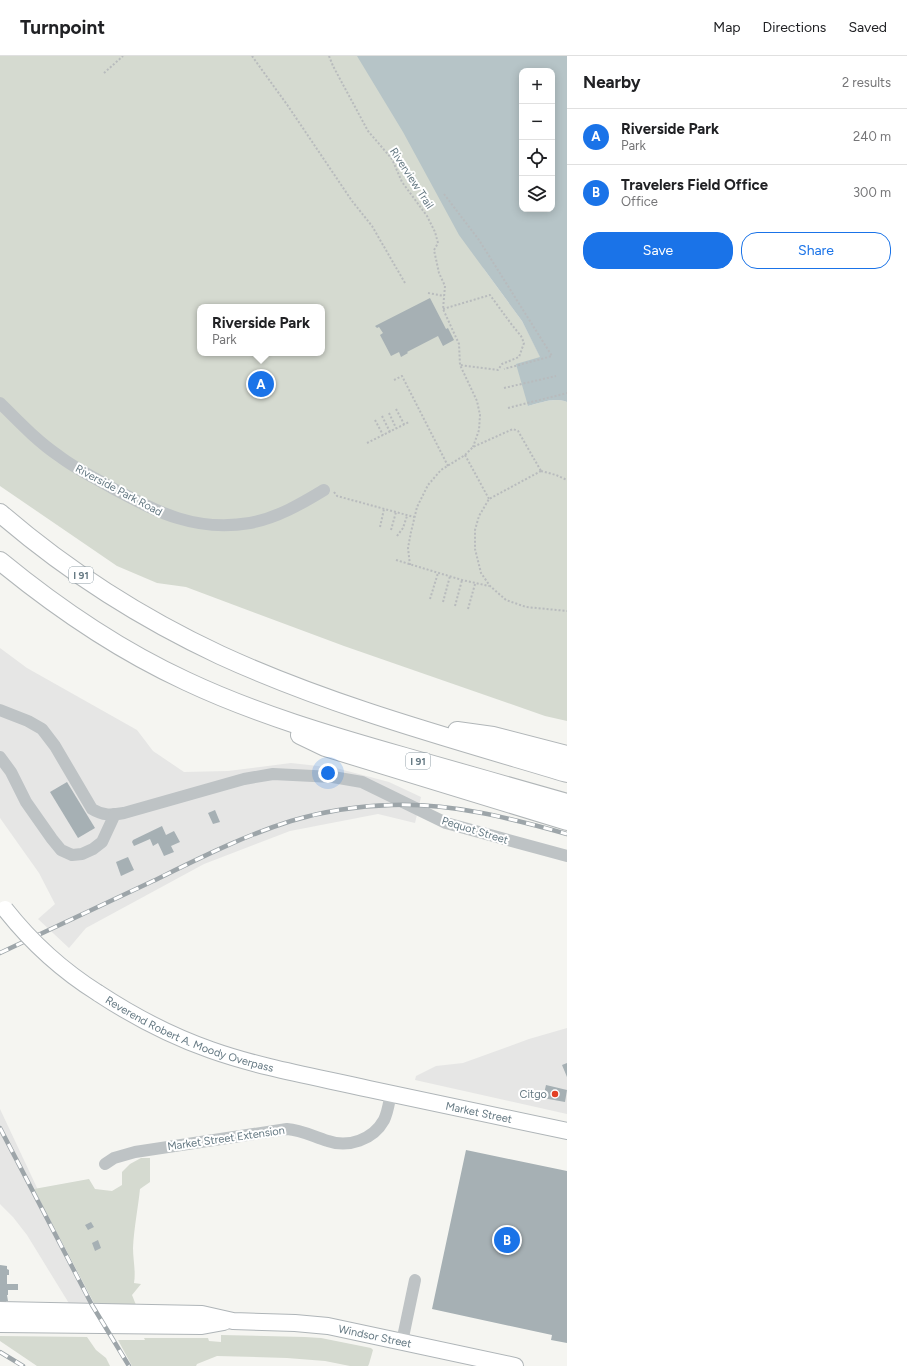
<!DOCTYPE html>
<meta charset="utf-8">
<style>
body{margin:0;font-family:Figtree,sans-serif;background:#f6f6f6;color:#202124}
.controls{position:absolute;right:12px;top:12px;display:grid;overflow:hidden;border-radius:8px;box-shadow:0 2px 10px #0003}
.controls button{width:36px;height:36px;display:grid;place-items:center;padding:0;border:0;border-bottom:1px solid #e0e0e0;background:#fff;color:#202124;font:20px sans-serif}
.you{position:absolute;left:328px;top:717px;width:14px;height:14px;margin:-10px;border:3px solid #fff;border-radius:50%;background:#1a73e8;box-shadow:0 0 0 6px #1a73e833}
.badge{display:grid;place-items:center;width:26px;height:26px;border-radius:50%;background:#1a73e8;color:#fff;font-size:13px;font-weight:700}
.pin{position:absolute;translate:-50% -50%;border:2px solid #fff;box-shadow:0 1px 4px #0006}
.popup{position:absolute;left:197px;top:248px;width:128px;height:52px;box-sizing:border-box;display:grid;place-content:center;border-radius:8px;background:#fff;filter:drop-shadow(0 1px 3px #0005);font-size:13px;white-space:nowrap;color:#757577}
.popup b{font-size:15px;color:#202124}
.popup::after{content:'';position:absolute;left:50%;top:100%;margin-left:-8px;border:8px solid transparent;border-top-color:#fff}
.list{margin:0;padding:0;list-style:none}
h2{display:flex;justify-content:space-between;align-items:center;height:52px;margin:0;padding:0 16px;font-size:17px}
h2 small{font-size:13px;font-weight:400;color:#757577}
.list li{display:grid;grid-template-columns:26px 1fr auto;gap:12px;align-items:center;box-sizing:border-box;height:56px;padding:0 16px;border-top:1px solid #e0e0e0}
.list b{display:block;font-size:15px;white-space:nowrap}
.list p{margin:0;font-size:13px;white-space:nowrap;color:#757577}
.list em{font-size:13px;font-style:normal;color:#757577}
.actions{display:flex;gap:8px;padding:12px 16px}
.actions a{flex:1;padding:9px 0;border:1px solid #1a73e8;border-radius:16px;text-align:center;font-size:14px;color:#1a73e8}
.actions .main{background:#1a73e8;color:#fff}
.icon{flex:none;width:22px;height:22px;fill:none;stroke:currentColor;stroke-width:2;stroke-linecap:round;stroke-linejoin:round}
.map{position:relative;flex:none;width:567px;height:1310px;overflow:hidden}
header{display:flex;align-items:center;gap:24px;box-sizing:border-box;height:56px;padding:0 20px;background:#fff;border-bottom:1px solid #e0e0e0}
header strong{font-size:19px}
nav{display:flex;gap:22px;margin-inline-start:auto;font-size:14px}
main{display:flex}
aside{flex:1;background:#fff}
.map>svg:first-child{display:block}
.built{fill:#e6e6e5}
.green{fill:#d5dad0;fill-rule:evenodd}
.water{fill:#b6c4c7;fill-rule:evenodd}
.building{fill:#a6b0b4}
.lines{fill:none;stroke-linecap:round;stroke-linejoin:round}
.major-casing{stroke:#afb5b8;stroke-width:18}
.highway-casing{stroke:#b1b6b8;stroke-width:20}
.path{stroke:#b8bbbd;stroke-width:2;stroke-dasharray:2 2;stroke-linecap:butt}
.minor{stroke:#bec3c5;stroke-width:12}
.major{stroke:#fff;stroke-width:16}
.highway{stroke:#fff;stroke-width:18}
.rail-casing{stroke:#9da5a9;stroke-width:4.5}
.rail{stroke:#fff;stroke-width:3;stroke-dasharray:9;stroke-linecap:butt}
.major-bridge-casing{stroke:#afb5b8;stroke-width:18;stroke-linecap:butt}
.major-bridge{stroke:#fff;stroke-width:16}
.poi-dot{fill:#e23f24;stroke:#fff;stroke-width:1.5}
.labels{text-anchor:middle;stroke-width:4;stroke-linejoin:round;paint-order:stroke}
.shield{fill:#fff;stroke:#92a0a8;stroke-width:1}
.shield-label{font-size:10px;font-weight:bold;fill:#647882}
.street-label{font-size:11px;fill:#647882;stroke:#fff}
.poi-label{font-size:11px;fill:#647882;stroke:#fff;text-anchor:end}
</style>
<header>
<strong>Turnpoint</strong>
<nav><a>Map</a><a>Directions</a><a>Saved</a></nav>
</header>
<main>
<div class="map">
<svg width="567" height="1310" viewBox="0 0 567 1310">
<rect width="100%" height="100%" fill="#f5f5f1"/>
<g class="built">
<path d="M0 592 27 612 137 674 153 695 184 716 228 715 291 707 336 712 389 726 421 741 415 767 378 758 290 775 204 808 86 872 69 892 38 863 55 848 39 817 0 762Z"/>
<path d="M567 972V1058L415 1024 416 1020 436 1010 463 1007 529 983Z"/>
<path d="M0 1053 92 1249H70L27 1179 13 1161 0 1148Z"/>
</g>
<g class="green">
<path d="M0 0H404L484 213 522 265 541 302 528 350C541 347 554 341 567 346V665L545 660 344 590 186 531 157 527 117 510 0 430ZM200 251H322V297H200Z"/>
<path d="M141 1102H150V1126L140 1133C138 1152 134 1172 133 1192 133 1204 136 1215 134 1227L141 1228 132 1239 136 1249H95L34 1133 89 1123 95 1133 112 1135 122 1129V1116L130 1108Z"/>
<path d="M221 1279 305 1281 321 1282 371 1292 373 1294 369 1308 368 1310H350L325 1305 287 1302 217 1300 197 1308 196 1310H132L118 1284H145L144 1282H208L209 1285 221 1286Z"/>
<path d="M0 1280 87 1281 96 1294 106 1302 110 1310H37L0 1285Z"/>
</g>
<path class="water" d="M357 0H567V346C554 341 541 347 528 350L516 308 540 301 522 265 459 179 403 76ZM522 15H552V153H522Z"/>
<g class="building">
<path d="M430 242 446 273 448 272 454 284 443 290 438 280 407 296 408 297 401 301 399 296 391 300 380 279 383 277 379 271 377 272 375 270Z"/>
<path d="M67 726 95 772 78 782 50 736Z"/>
<path d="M215 754 220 766 213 768 208 757Z"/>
<path d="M162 770 166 779 174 775 180 786 171 790 174 796 164 800 158 787 153 790 150 783 134 790 132 786 133 784Z"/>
<path d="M128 801 134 814 121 820 116 806Z"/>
<path d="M567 1007V1021L562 1009Z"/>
<path d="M546 1029 567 1034 565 1046 543 1042Z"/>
<path d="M466 1094 567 1115V1287L551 1284 552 1279 432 1253Z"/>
<path d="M91 1166 94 1171 88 1174 85 1169Z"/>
<path d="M98 1184 101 1192 95 1195 92 1187Z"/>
<path d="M0 1209 7 1210V1213L9 1214V1219H7V1228H18V1234H8V1239H7L8 1245H6V1247H0Z"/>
</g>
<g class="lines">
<g class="major-casing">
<g id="major">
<path id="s1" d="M98 937C133 960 171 980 211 994 262 1012 316 1021 369 1033 435 1047 501 1061 567 1075"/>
<path id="s2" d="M0 1254 202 1258 233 1265 295 1267 328 1270 515 1310"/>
<path d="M0 1268 202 1270 224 1266"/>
</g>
</g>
<g class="highway-casing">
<g id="highway">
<path d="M0 457C66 514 141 562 220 599 331 650 450 682 567 717"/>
<path d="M0 505C56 551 121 595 186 625 256 658 331 680 405 701 459 716 513 732 567 747"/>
<path d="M457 675 493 680 567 699"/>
<path d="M300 679 325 691 567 765"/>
</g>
</g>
<g class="path">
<path d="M252 0 288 50 352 145 372 170 405 227"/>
<path d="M329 0 333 10 368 75 392 103 402 126 427 160 435 176 438 187 434 194 439 217 445 230 443 253 459 288 460 309 477 345 480 359 479 374 473 391"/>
<path d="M104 17 123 0"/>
<path d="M444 138 479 184 552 300 504 313"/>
<path d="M428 237 444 240"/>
<path d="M443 253 490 239 512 269 521 280 524 287 519 301 502 308 498 314 460 309"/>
<path d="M394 324 402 320 448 410"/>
<path d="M504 332 556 320"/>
<path d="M508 352 567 337"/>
<path d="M396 353 404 368"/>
<path d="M389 357 396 372"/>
<path d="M382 360 390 376"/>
<path d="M375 364 383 379"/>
<path d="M367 387 409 366"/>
<path d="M465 399 489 443"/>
<path d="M541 415 489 443 479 460 475 474V493L481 517 490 530 506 544 526 551 567 555"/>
<path d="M541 415 556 419 567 424"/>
<path d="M334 436 337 440 414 461"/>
<path d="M380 471 384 453"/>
<path d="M391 474 396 456"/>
<path d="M397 480 403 472 407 460"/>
<path d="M396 504 462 524 489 530"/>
<path d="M410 509 408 492 411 476 417 451 428 429 441 414 465 399 473 391 513 373 518 375 541 415"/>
<path d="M430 543 438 517"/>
<path d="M443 546 450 520"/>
<path d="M455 550 462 524"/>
<path d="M468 553 475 528"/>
</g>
<g class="minor">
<path d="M0 347C19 366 37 385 59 400 76 413 95 422 114 433 159 457 196 476 250 467 277 462 301 448 324 434"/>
<path d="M0 654 28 665 42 673 55 690 92 753C103 760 112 759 124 757L244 723 273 718 333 721 362 726 446 767 567 800"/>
<path d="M0 701 11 716 26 746 52 783 61 794 72 799 82 798 93 793 102 786 115 758"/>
<path d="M105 1108 114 1102 135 1096 287 1073C302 1074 314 1081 328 1085 348 1092 373 1084 384 1064 388 1056 389 1046 391 1037"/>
<path d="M402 1286 415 1224"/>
</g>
<use href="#major" class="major"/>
<use href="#highway" class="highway"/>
<g class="rail-casing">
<g id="rail">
<path d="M0 897C51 873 102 849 153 825 198 803 243 780 291 765 324 755 358 750 392 749 452 747 510 762 567 778"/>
<path d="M0 1072 92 1249 129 1310"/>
<path d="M0 1296 23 1310"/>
</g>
</g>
<use href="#rail" class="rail"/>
<g class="major-bridge-casing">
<path id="major-bridge" d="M5 853C31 886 63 915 98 937"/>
</g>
<use href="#major-bridge" class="major-bridge"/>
</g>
<circle class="poi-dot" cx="555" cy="1038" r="4"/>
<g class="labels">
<g class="shield">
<rect x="69" y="511" width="24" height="16" rx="3"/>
<rect x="406" y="697" width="24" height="16" rx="3"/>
</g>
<g class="shield-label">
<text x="81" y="523">I 91</text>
<text x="418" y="709">I 91</text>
</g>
<g class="street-label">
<text transform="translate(412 122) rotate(57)" y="4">Riverview Trail</text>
<text transform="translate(119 434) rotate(28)" y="4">Riverside Park Road</text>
<text transform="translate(475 774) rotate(17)" y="4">Pequot Street</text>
<text dy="4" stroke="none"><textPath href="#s1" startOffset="101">Reverend Robert A. Moody Overpass</textPath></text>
<text dy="4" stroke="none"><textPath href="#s1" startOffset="402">Market Street</textPath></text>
<text transform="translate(226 1082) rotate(-8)" y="4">Market Street Extension</text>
<text dy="4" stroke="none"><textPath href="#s2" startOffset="377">Windsor Street</textPath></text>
</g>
<g class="poi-label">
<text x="547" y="1042">Citgo</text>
</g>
</g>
</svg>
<div class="controls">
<button>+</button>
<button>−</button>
<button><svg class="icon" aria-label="locate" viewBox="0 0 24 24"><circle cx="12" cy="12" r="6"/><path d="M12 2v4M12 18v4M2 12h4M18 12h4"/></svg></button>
<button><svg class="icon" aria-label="layers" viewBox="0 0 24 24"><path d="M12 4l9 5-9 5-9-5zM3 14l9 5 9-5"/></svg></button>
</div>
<div class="you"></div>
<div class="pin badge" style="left:261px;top:328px">A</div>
<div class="popup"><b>Riverside Park</b>Park</div>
<div class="pin badge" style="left:507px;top:1184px">B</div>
</div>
<aside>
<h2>Nearby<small>2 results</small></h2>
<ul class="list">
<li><span class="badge">A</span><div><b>Riverside Park</b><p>Park</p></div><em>240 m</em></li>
<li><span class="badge">B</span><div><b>Travelers Field Office</b><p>Office</p></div><em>300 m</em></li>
</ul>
<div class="actions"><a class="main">Save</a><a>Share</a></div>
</aside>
</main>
